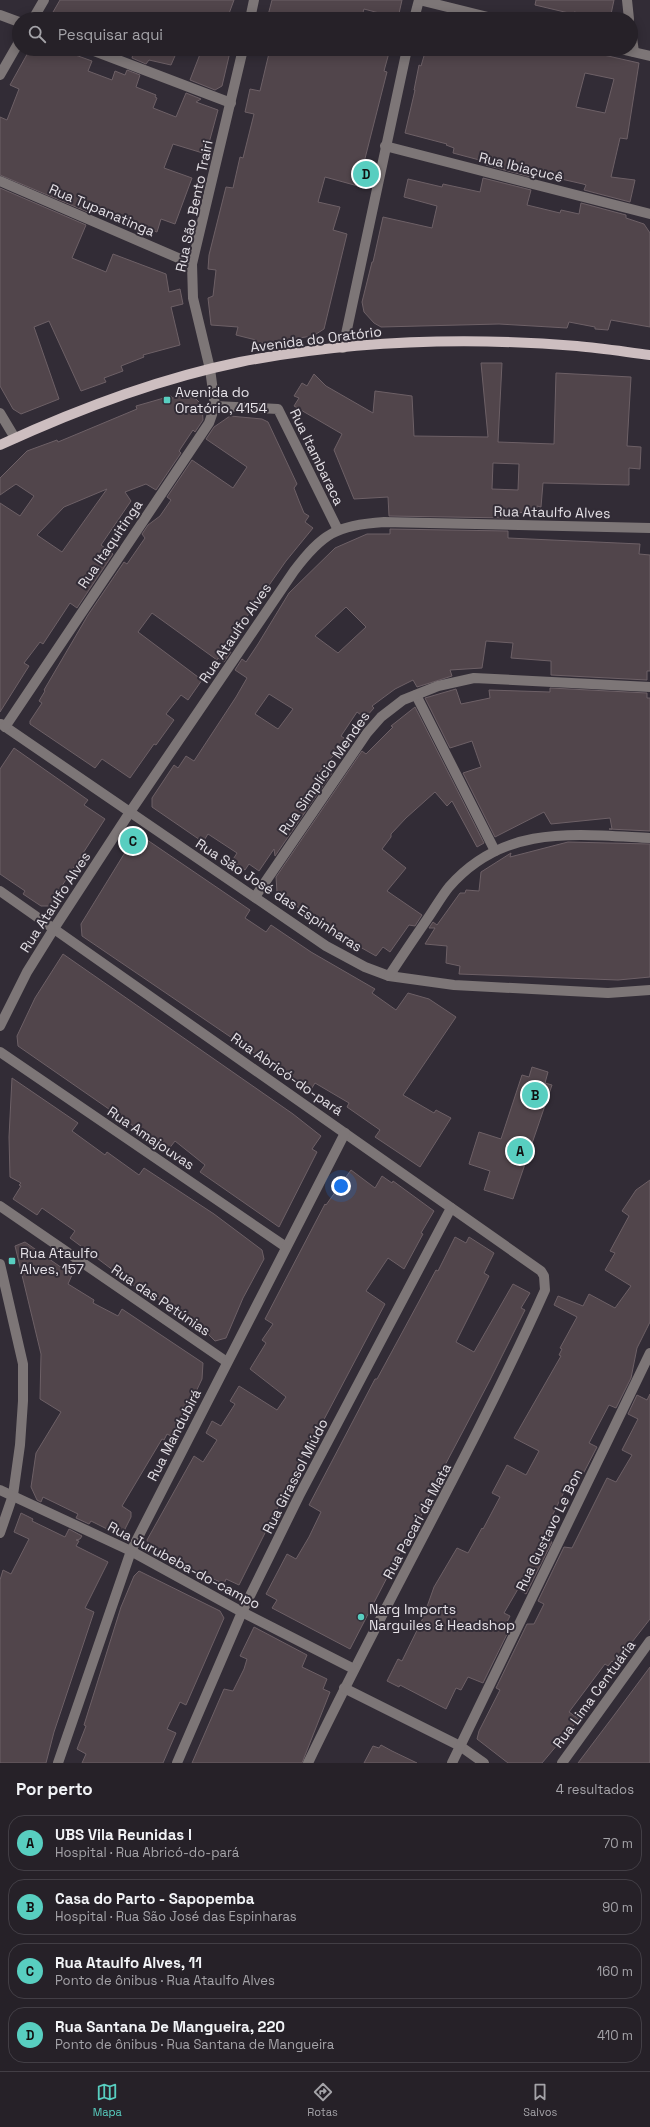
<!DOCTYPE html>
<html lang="pt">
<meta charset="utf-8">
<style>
body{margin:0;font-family:"Space Grotesk",sans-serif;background:#2e2930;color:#f1f3f6}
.you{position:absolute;left:341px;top:1186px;width:14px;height:14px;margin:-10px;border:3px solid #fff;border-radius:50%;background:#1a73e8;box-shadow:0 0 0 6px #1a73e833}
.badge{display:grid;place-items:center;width:26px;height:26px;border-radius:50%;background:#58cec0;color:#111;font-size:13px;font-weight:700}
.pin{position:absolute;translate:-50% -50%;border:2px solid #fff;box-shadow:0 1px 4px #0006}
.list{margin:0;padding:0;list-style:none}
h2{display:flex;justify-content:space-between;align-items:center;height:52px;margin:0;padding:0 16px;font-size:17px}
h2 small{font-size:13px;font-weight:400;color:#a4a3a8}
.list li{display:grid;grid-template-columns:26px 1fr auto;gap:12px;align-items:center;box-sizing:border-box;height:56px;margin:0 8px 8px;padding:0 8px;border:1px solid #423e45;border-radius:16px}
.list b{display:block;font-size:15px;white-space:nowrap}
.list p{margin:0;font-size:13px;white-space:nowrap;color:#a4a3a8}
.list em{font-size:13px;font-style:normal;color:#a4a3a8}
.icon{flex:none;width:22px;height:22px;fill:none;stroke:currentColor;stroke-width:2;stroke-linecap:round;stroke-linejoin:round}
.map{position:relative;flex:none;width:650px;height:1763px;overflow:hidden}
.search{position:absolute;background:#262128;box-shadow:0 2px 10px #0003;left:12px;right:12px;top:12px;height:44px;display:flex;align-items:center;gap:10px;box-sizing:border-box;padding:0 14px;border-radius:22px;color:#a4a3a8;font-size:15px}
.sheet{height:308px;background:#262128}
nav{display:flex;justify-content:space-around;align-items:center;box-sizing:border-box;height:56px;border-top:1px solid #423e45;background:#262128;font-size:11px;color:#a4a3a8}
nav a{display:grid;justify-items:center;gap:2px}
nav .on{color:#58cec0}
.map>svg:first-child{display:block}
.building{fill:#51454b;stroke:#6d6066;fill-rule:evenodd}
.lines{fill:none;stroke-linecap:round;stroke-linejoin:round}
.minor{stroke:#7d7677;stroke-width:10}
.major{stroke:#cdbec0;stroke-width:10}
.poi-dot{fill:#58cec0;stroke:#322c36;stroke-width:1.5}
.labels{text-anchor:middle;stroke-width:4;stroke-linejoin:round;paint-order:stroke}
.street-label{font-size:14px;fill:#e4e0e6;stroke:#322c36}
.poi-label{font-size:14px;fill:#e4e0e6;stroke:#322c36;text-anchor:start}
</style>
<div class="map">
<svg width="650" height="1763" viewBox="0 0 650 1763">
<rect width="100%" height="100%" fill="#322c36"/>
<g class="building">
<path d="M60 0H234L227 19H203L192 15 190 19H49Z"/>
<path d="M272 0H402L398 18 364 9 362 16 349 13 347 19H267Z"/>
<path d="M536 0H614L610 19 574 12 573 14 535 5Z"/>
<path d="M30 49H59L67 52 92 61 88 71 112 80 115 71 125 75 127 70 140 75 136 87 156 95 155 97 157 98 153 108 176 117 186 93 201 99 196 102 218 110 206 154 173 144 164 168 192 178 175 224 161 219 157 232 93 208 90 213 0 175V117L7 120 19 89 10 85Z"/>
<path d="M124 49H178L171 65 149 60 146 64 132 58 133 54 124 51Z"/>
<path d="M202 49H215L230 52 222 86 215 90 190 80Z"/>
<path d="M270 49H390L384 71 387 72 358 186 325 177 318 202 340 207 333 230 347 234 324 329 313 336 255 344 256 340 236 335 238 327 211 325 208 298 213 296 216 270 208 269 209 255 226 187 233 188 240 157 243 158 254 114 245 112 250 89 260 91Z"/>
<path d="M426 49H577L639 63 627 139 620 138 611 177 635 180 630 202 584 190 586 185 583 184 535 173 534 178 486 165 487 162 453 153 454 148 446 145 447 144 405 133 415 90H414L419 65 421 66ZM585 73 614 79 605 113 576 107Z"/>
<path d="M483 178 531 190 527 205 560 213 561 210 579 214 581 203 626 215V218L644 224 650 233V327L611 320 608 330 595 329V327L569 322 567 328 499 324 381 327 374 323 364 312 362 302 372 262H373L383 217 432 228 437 206 404 197 408 179 442 187 443 184 480 192Z"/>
<path d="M0 188 86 225 72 258 106 272 113 254 166 274 169 292 180 289 183 304 171 307 180 345 143 355 144 357 121 366 123 371 104 378 106 382 81 391 49 321 34 327 59 399 21 414 13 409 0 386Z"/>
<path d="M481 363H502L498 442 554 444 556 373 631 377 627 446 641 447 640 469 629 468V485L543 483 541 507 537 506 536 513 509 512V518L389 516 388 497 354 499 334 450 342 434 294 406 299 398 294 396 302 383 307 386 314 374 326 386 373 413 375 391 412 396 414 436 488 437ZM493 463 519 464 518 490 492 489Z"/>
<path d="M187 395 196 399 202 405 203 420 195 432 193 430 179 451 181 453 156 490 146 484 125 492 131 501 101 545 113 554 77 608 70 603 43 644 40 642 24 663 29 666 0 712V503L20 516 34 496 16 484 0 495V478L27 451 57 440 58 442 137 409 136 406 171 396 172 398ZM107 489 62 552 37 535 64 507Z"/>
<path d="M230 416 262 419 268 422 297 484 294 488 299 501 304 513 309 516 305 522 313 528 286 561 225 648 231 652 224 662 218 658 217 660 152 613 138 632 202 680 188 700 181 695 166 714 174 720 156 745 154 744 130 778 102 759 95 768 30 724V721L42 703 39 701 45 691 44 690 88 615 124 562 127 564 145 538 142 534 148 525 160 516 171 500 167 497 192 460 233 488 247 467 206 439 214 427Z"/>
<path d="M390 529 508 531V538L640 544 639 554 650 555V671H647V680L551 675V661L511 658 513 643 486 641 482 668 450 670 452 676 417 687 413 680 395 689 372 706 374 708 365 718 357 712 341 736 347 740 318 773 324 779 332 773 275 856 274 849 259 871 249 864 245 870 232 861 237 853 208 834 203 842 152 807V798L174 765 178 768 186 756 194 761 236 697 247 678 235 670 242 659 246 662 258 644 289 593 335 548 367 534H390ZM346 607 366 627 338 653 315 636ZM269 694 293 709 278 729 255 714Z"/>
<path d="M550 688 647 693V698H650V831L609 829H612L610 818 551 824 544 812 495 837 463 773 481 767 472 741 450 748 425 698 456 689 461 704 490 698 489 690 550 692Z"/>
<path d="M415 707 484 843 477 847 452 801 447 806 435 792 406 818 391 834V837L382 849 406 868 387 891 422 915 415 926 409 925 390 952 383 947 376 956 328 929 277 892 276 877 362 751 366 754 393 727 391 726Z"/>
<path d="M14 748 88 800 84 805 105 819 49 906H41L23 894 25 891 0 874V769Z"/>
<path d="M137 833 250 910 245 918 266 932 271 925 311 952 375 989 372 993 396 1010 408 993 429 999 456 1017 403 1095 434 1113 436 1110 451 1118 420 1167 375 1137 380 1130 347 1107 349 1103 315 1083 310 1091 82 936 81 924Z"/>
<path d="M568 842 650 844V977L618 980 459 974 460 966 446 963 447 946 425 944 435 928H429L433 922 437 925 460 893H465L466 890 479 891 481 872 511 853 510 857Z"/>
<path d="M63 954 293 1114 321 1136 312 1149 317 1152 279 1227 200 1172 205 1165 175 1141 168 1150 18 1046 17 1036 35 998Z"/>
<path d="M532 1067 548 1072 545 1083 552 1085 513 1199 484 1190 490 1171 469 1164 479 1132 501 1139 522 1075 529 1077Z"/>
<path d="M12 1078 78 1123 72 1131 105 1155 107 1152 139 1175 144 1168 214 1214 262 1250 264 1259 243 1298 226 1338 215 1341 205 1331 143 1288 141 1291 70 1238 75 1231 42 1208 37 1215 13 1199 21 1186 19 1185 21 1183 10 1177 9 1137Z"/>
<path d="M351 1170 375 1188 382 1176 392 1183 393 1181 434 1211 421 1233 423 1234 404 1269 388 1258 366 1291 385 1304 320 1427 318 1426 285 1491 286 1493 280 1505H279L239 1585 226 1579 224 1584 149 1548 147 1540 194 1456 203 1462 217 1440 206 1433 212 1421 221 1426 235 1404 230 1401 239 1386 277 1410 286 1397 250 1369 266 1343 262 1340 273 1324 265 1319 325 1204 326 1205Z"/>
<path d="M650 1180V1322L637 1348 631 1378 616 1408 609 1405 589 1443 597 1447 583 1474 575 1470 553 1514 556 1516 545 1538 552 1542 526 1594 518 1589 504 1613 510 1616 506 1624H512L483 1683 468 1677 461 1690 456 1688 446 1709 400 1685 399 1687 387 1681 398 1659 402 1661 423 1618 434 1587 457 1548 468 1553 482 1528 483 1529 500 1497 492 1493 507 1465 526 1475 539 1451 514 1438 561 1356 559 1355 562 1349 560 1348 577 1317 554 1305 558 1296 583 1306 589 1294 615 1308 631 1286 605 1270 615 1253 610 1251 629 1216 622 1211 636 1190Z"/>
<path d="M455 1237 466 1243 469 1237 494 1253 484 1273 489 1276 456 1342 474 1352 513 1284 530 1293 521 1308 525 1310 490 1380 425 1503 427 1504 409 1540 407 1539 350 1649 272 1608 277 1600 266 1594 287 1554 296 1559 309 1537 321 1512 309 1505 375 1379H377L436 1270 438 1271Z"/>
<path d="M25 1242 72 1275 68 1284 94 1300 93 1303 118 1316 122 1309 203 1363 202 1379 194 1396 192 1395 171 1436 167 1434 164 1440 162 1439 122 1506 131 1512V1517L124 1531 115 1533 91 1521 89 1524 76 1518 78 1514 43 1497 41 1502 37 1500 31 1487 36 1453 61 1412 40 1399 41 1354 15 1246Z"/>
<path d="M650 1394V1619L615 1664 612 1661 608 1666 605 1664 569 1712 579 1719 542 1763H508L477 1739 479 1731 500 1690 496 1688 527 1624H534L544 1604 538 1601 564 1547 572 1548 607 1478 616 1482 632 1455 622 1450 638 1419 628 1414 637 1395 647 1400Z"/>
<path d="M21 1513 33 1519 32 1521 65 1537 69 1529 82 1536 80 1539 76 1540 79 1541 76 1546 108 1562 85 1608 94 1612 54 1732 46 1763H0V1580L3 1570 11 1574 29 1539 14 1532Z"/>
<path d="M139 1571 220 1611 224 1618 186 1705 180 1702 167 1729 176 1733 163 1763H82L86 1754 77 1749 86 1726 84 1725 121 1607 134 1576Z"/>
<path d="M254 1627 307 1655 302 1667 327 1679 323 1689 330 1692 302 1763H192L224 1689 233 1691 244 1669 247 1659 240 1656Z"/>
<path d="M650 1667V1763H578L612 1718Z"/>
<path d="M381 1745 392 1751 417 1763H364L373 1746 379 1748Z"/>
</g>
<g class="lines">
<g class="minor">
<path d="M419 0 496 19"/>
<path d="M627 0 629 19"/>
<path d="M0 15 19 22"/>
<path d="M33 19 44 0"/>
<path d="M250 19 254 0"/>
<path d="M414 19 419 0"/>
<path d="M631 31 634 52"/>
<path d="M89 49 231 103"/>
<path d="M620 49 650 56"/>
<path d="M0 75 19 42"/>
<path d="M385 146 650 214"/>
<path d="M0 181 192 264"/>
<path d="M343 348 407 49"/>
<path d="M215 406 278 409 338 530"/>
<path d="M0 413 15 438"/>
<path d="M416 695 495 851"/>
<path d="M1 724 326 946 365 967 389 976 454 985 608 993 650 990"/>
<path d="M5 727 209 423 215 406 210 369 193 298 192 264 243 49"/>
<path d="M0 891 541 1271 544 1276 545 1290C473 1451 384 1604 308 1763"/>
<path d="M255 897 367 733 381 717 403 700 438 686 474 678 650 687"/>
<path d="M389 976C402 956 415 937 428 918 435 908 441 897 449 887 504 824 574 834 650 838"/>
<path d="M0 1026 27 972 55 927 130 812 294 571C322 534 336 525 384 522L650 528"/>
<path d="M0 1052 286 1247"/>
<path d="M0 1206 227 1362"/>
<path d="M0 1264 23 1364V1401L20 1445 13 1495 0 1533"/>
<path d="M0 1490 131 1551 242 1612 354 1669"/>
<path d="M344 1688 460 1746 484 1763"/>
<path d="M58 1763 131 1551 345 1133"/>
<path d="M177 1763 242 1612 299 1496 451 1208"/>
<path d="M452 1763 650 1353"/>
<path d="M562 1763 650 1641"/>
</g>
<path class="major" d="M0 445C76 410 157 379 240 362 349 341 466 337 577 346 601 348 626 352 650 355"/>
</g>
<g class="poi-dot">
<rect x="163" y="396" width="8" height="8" rx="2"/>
<rect x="8" y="1257" width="8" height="8" rx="2"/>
<circle cx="361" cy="1617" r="4"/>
</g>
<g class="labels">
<g class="street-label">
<text transform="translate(521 167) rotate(14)" y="5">Rua Ibiaçucê</text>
<text transform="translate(194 206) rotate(-78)" y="5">Rua São Bento Trairi</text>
<text transform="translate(102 210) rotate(23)" y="5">Rua Tupanatinga</text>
<text transform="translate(316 339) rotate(-7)" y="5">Avenida do Oratório</text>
<text transform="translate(317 457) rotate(64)" y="5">Rua Itambaraca</text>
<text transform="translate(552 512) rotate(1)" y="5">Rua Ataulfo Alves</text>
<text transform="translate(110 544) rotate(-56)" y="5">Rua Itaquitinga</text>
<text transform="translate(235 633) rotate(-56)" y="5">Rua Ataulfo Alves</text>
<text transform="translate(324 773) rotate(-55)" y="5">Rua Simplício Mendes</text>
<text transform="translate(279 895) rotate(33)" y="5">Rua São José das Espinharas</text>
<text transform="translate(55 902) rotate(-57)" y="5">Rua Ataulfo Alves</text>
<text transform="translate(287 1074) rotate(35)" y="5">Rua Abricó-do-pará</text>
<text transform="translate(151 1138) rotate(34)" y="5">Rua Amajouvas</text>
<text transform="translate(161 1300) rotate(34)" y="5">Rua das Petúnias</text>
<text transform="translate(174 1435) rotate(-63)" y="5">Rua Mandubirá</text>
<text transform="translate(295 1476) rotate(-63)" y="5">Rua Girassol Miúdo</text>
<text transform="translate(417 1521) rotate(-62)" y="5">Rua Pacari da Mata</text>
<text transform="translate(549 1530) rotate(-64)" y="5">Rua Gustavo Le Bon</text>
<text transform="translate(184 1565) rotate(28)" y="5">Rua Jurubeba-do-campo</text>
<text transform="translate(594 1694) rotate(-54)" y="5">Rua Lima Centuária</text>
</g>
<g class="poi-label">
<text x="175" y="397">Avenida do<tspan x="175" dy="16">Oratório, 4154</tspan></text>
<text x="20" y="1258">Rua Ataulfo<tspan x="20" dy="16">Alves, 157</tspan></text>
<text x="369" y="1614">Narg Imports<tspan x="369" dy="16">Narguiles &amp; Headshop</tspan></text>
</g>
</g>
</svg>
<div class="you"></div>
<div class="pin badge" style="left:520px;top:1151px">A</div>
<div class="pin badge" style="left:535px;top:1095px">B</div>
<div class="pin badge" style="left:133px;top:841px">C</div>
<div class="pin badge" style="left:366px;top:174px">D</div>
<div class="search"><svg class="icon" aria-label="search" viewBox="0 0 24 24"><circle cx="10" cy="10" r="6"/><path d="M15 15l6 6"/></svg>Pesquisar aqui</div>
</div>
<section class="sheet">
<h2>Por perto<small>4 resultados</small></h2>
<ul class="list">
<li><span class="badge">A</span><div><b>UBS Vila Reunidas I</b><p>Hospital · Rua Abricó-do-pará</p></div><em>70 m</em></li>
<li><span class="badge">B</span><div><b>Casa do Parto - Sapopemba</b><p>Hospital · Rua São José das Espinharas</p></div><em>90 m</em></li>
<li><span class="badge">C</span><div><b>Rua Ataulfo Alves, 11</b><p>Ponto de ônibus · Rua Ataulfo Alves</p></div><em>160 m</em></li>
<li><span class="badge">D</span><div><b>Rua Santana De Mangueira, 220</b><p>Ponto de ônibus · Rua Santana de Mangueira</p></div><em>410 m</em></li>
</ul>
</section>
<nav>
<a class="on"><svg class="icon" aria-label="map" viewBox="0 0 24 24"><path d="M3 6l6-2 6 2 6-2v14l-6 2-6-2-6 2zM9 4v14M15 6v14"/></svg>Mapa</a>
<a><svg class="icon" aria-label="directions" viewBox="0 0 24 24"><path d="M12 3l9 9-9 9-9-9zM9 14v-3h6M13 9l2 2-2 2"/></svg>Rotas</a>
<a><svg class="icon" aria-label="saved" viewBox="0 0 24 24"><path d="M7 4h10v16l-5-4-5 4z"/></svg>Salvos</a>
</nav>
